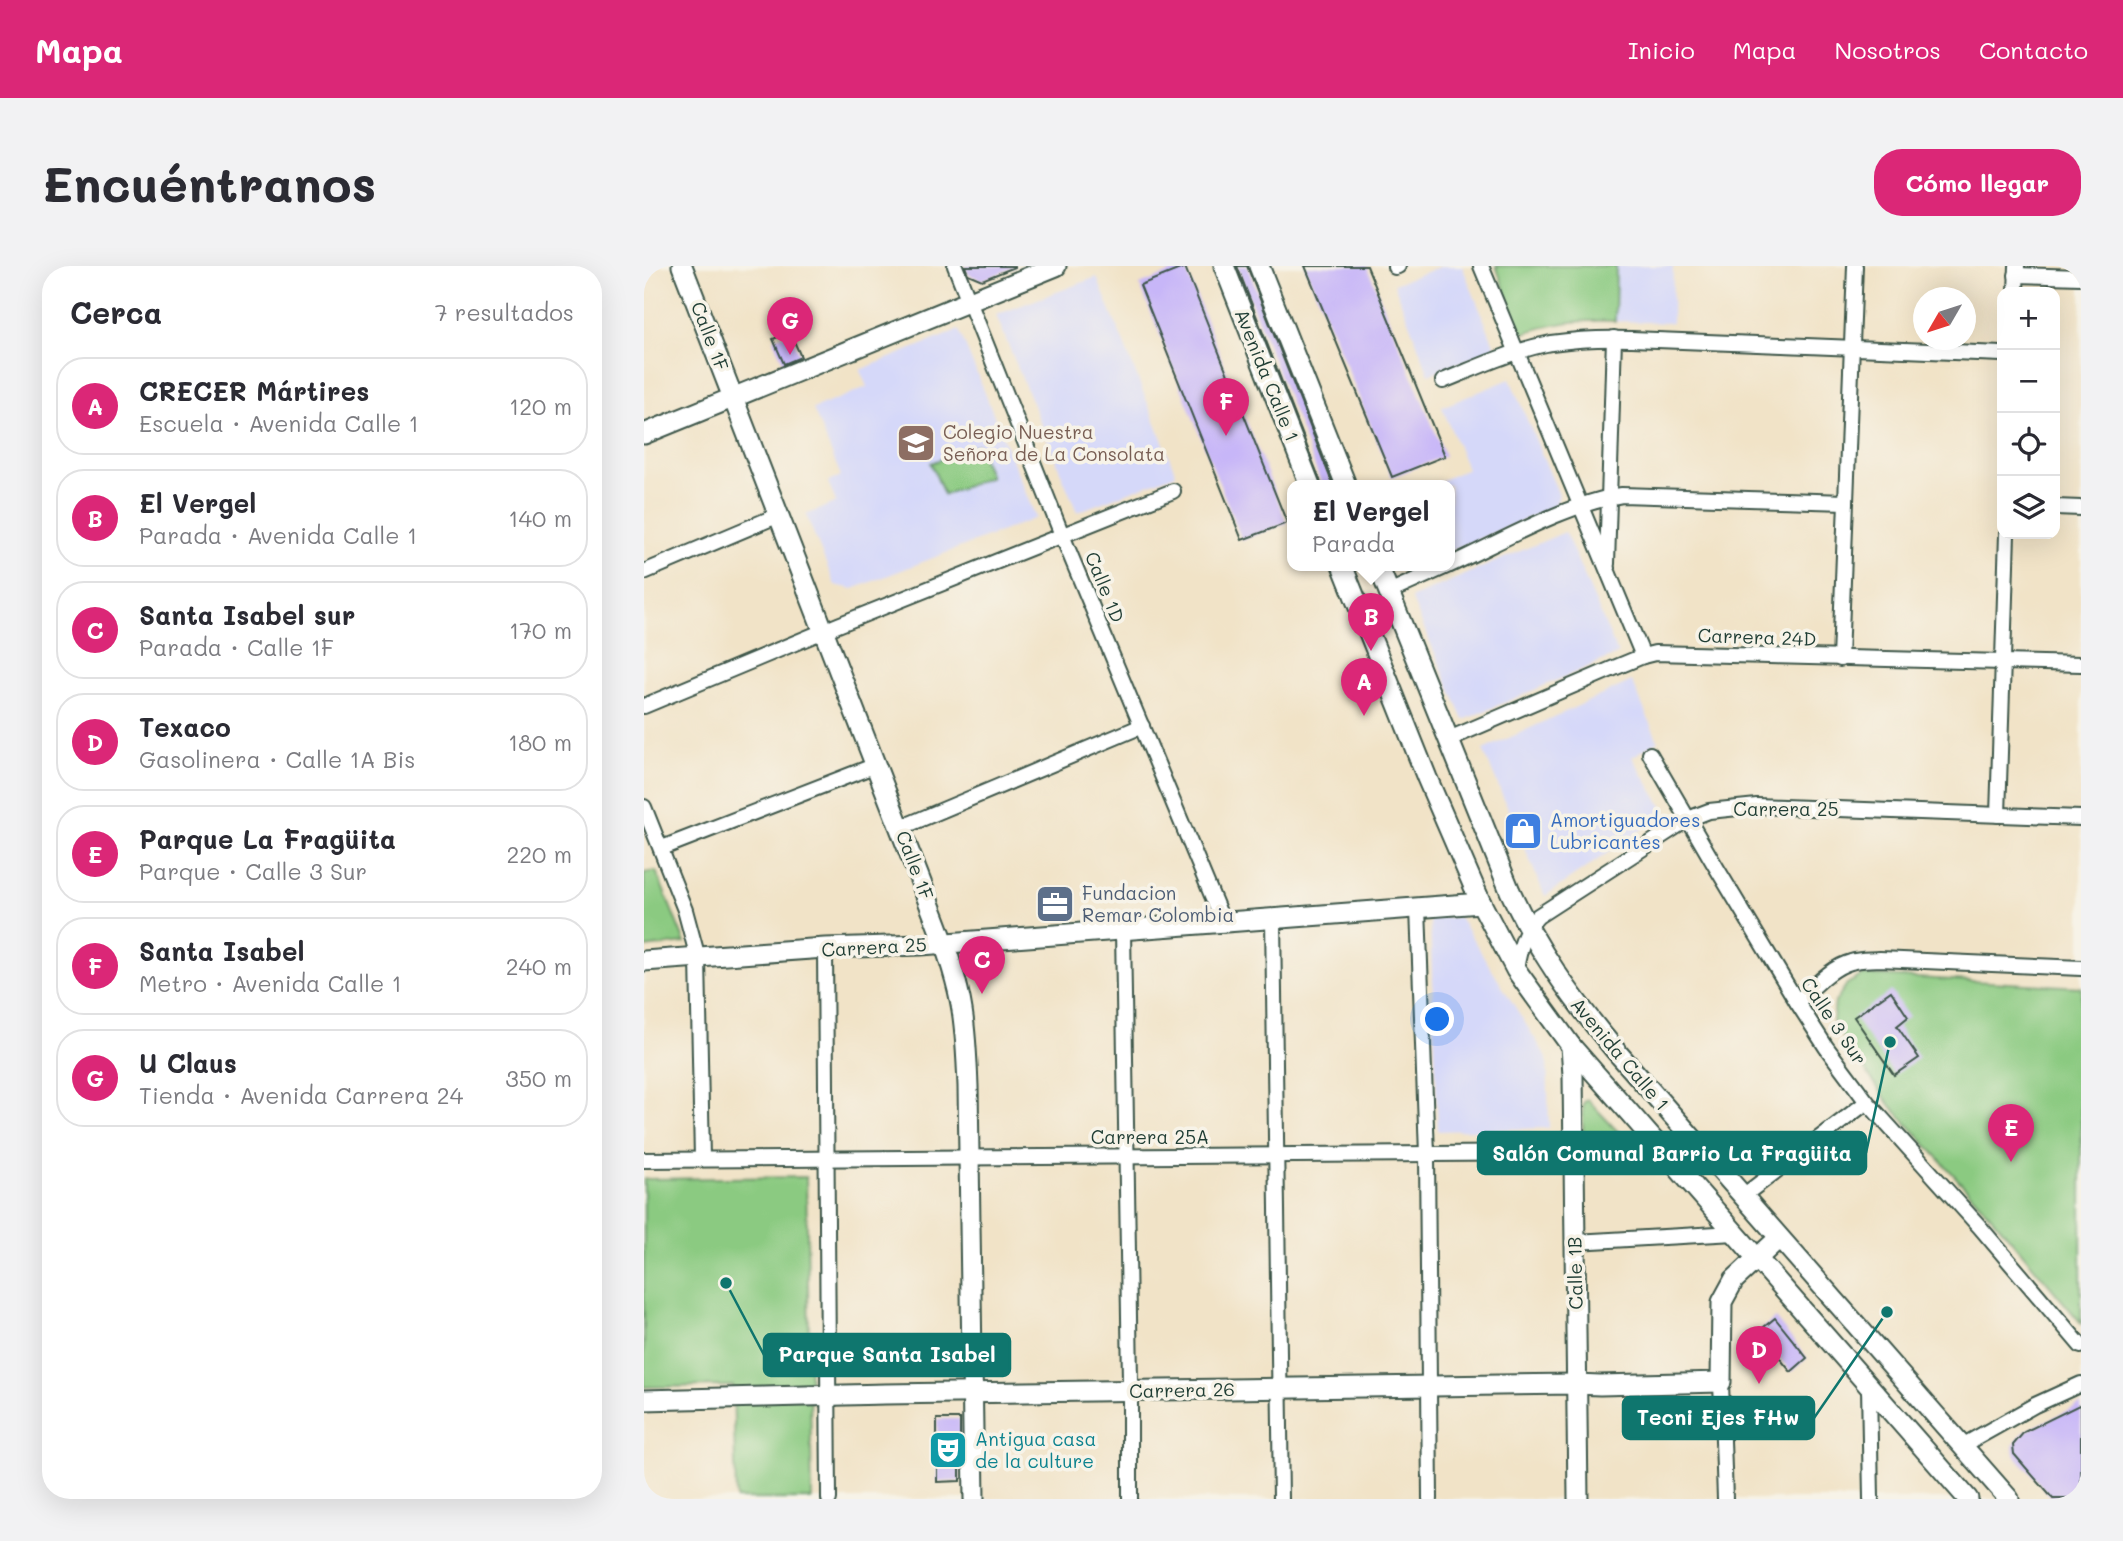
<!DOCTYPE html>
<html lang="es">
<meta charset="utf-8">
<style>
body{margin:0;font-family:Mali,sans-serif;background:#f2f2f3;color:#2b2b33}
.controls{position:absolute;right:21px;top:21px;display:grid;overflow:hidden;border-radius:14px;box-shadow:0 7px 28px #0002}
.controls button{width:63px;height:63px;display:grid;place-items:center;padding:0;border:0;border-bottom:2px solid #e1e1e2;background:#fff;color:#2b2b33;font:35px sans-serif}
.compass{position:absolute;left:1269px;top:21px;width:63px;height:63px;border-radius:50%;background:#fff;box-shadow:0 7px 28px #0002;rotate:231deg}
.you{position:absolute;left:794px;top:754px;width:24px;height:24px;margin:-18px;border:5px solid #fff;border-radius:50%;background:#1a73e8;box-shadow:0 0 0 10px #1a73e833}
.badge{display:grid;place-items:center;width:46px;height:46px;border-radius:50%;background:#db2777;color:#fff;font-size:23px;font-weight:700}
.pin{position:absolute;translate:-50% -58px;filter:drop-shadow(0 2px 4px #0008)}
.pin::after{content:'';position:absolute;top:37px;width:24px;height:21px;background:inherit;clip-path:polygon(0 0,100% 0,50% 100%)}
.popup{position:absolute;left:643px;top:214px;width:168px;height:91px;box-sizing:border-box;display:grid;place-content:center;border-radius:14px;background:#fff;filter:drop-shadow(0 2px 5px #0005);font-size:23px;white-space:nowrap;color:#7c7c81}
.popup b{font-size:26px;color:#2b2b33}
.popup::after{content:'';position:absolute;left:50%;top:100%;margin-left:-14px;border:14px solid transparent;border-top-color:#fff}
.list{margin:0;padding:0;list-style:none}
h2{display:flex;justify-content:space-between;align-items:center;height:91px;margin:0;padding:0 28px;font-size:30px}
h2 small{font-size:23px;font-weight:400;color:#7c7c81}
.list li{display:grid;grid-template-columns:46px 1fr auto;gap:21px;align-items:center;box-sizing:border-box;height:98px;margin:0 14px 14px;padding:0 14px;border:2px solid #e1e1e2;border-radius:28px}
.list b{display:block;font-size:26px;white-space:nowrap}
.list p{margin:0;font-size:23px;white-space:nowrap;color:#7c7c81}
.list em{font-size:23px;font-style:normal;color:#7c7c81}
.icon{flex:none;width:38px;height:38px;fill:none;stroke:currentColor;stroke-width:2;stroke-linecap:round;stroke-linejoin:round}
.map{position:relative;flex:none;width:1437px;height:1233px;overflow:hidden;border-radius:28px}
header{display:flex;align-items:center;gap:42px;box-sizing:border-box;height:98px;padding:0 35px;background:#db2777;color:#fff}
header strong{font-size:33px}
nav{display:flex;gap:38px;margin-inline-start:auto;font-size:24px}
.intro{display:flex;align-items:center;justify-content:space-between;box-sizing:border-box;height:168px;padding:0 42px}
h1{margin:0;font-size:49px}
.button{padding:18px 32px;border-radius:28px;background:#db2777;color:#fff;font-size:24px;font-weight:700}
main{display:flex;gap:42px;padding:0 42px}
aside{flex:1;background:#fff;border-radius:28px;box-shadow:0 7px 28px #0002}
.map>svg:first-child{display:block}
.built{fill:#d5d8f9}
.green{fill:#8bca81;stroke:#55845a;stroke-width:2}
.building{fill:#c7b6f8}
.lines{fill:none;stroke-linecap:round;stroke-linejoin:round}
.street-casing{stroke:#3e564a;stroke-width:18}
.secondary-casing{stroke:#3e564a;stroke-width:23}
.street{stroke:#fff;stroke-width:14}
.secondary{stroke:#fff;stroke-width:19}
.labels{text-anchor:middle;stroke-width:7;stroke-linejoin:round;paint-order:stroke}
.street-label{font-size:19px;fill:#1f3d34;stroke:#f7f3e8}
.education-label{font-size:19px;fill:#785e54;stroke:#f7f3e8;text-anchor:start}
.shop-label{font-size:19px;fill:#366cbe;stroke:#f7f3e8;text-anchor:start}
.service-label{font-size:19px;fill:#4e5e75;stroke:#f7f3e8;text-anchor:start}
.culture-label{font-size:19px;fill:#0d838f;stroke:#f7f3e8;text-anchor:start}
.leader{fill:none;stroke:#0f766e;stroke-width:2.5}
.callout-dot{fill:#0f766e;stroke:#f7f3e8;stroke-width:2.5}
.callout{fill:#0f766e;stroke:#0f766e;stroke-width:2.5}
.callout-label{font-size:21px;text-anchor:middle;font-weight:bold;fill:#fff}
</style>
<header>
<strong>Mapa</strong>
<nav><a>Inicio</a><a>Mapa</a><a>Nosotros</a><a>Contacto</a></nav>
</header>
<div class="intro"><h1>Encuéntranos</h1><a class="button">Cómo llegar</a></div>
<main>
<aside>
<h2>Cerca<small>7 resultados</small></h2>
<ul class="list">
<li><span class="badge">A</span><div><b>CRECER Mártires</b><p>Escuela · Avenida Calle 1</p></div><em>120 m</em></li>
<li><span class="badge">B</span><div><b>El Vergel</b><p>Parada · Avenida Calle 1</p></div><em>140 m</em></li>
<li><span class="badge">C</span><div><b>Santa Isabel sur</b><p>Parada · Calle 1F</p></div><em>170 m</em></li>
<li><span class="badge">D</span><div><b>Texaco</b><p>Gasolinera · Calle 1A Bis</p></div><em>180 m</em></li>
<li><span class="badge">E</span><div><b>Parque La Fragüita</b><p>Parque · Calle 3 Sur</p></div><em>220 m</em></li>
<li><span class="badge">F</span><div><b>Santa Isabel</b><p>Metro · Avenida Calle 1</p></div><em>240 m</em></li>
<li><span class="badge">G</span><div><b>U Claus</b><p>Tienda · Avenida Carrera 24</p></div><em>350 m</em></li>
</ul>
</aside>
<div class="map">
<svg width="1437" height="1233" viewBox="0 0 1437 1233">
<rect width="100%" height="100%" fill="#f7f3e8"/>
<filter id="ink" filterUnits="userSpaceOnUse"><feTurbulence type="fractalNoise" baseFrequency=".0143" numOctaves="2"/><feDisplacementMap in="SourceGraphic" scale="14" xChannelSelector="R" yChannelSelector="G"/><feConvolveMatrix kernelMatrix="1 2 1 2 8 2 1 2 1" color-interpolation-filters="sRGB"/></filter>
<filter id="wash" filterUnits="userSpaceOnUse"><feTurbulence type="fractalNoise" baseFrequency=".00686" numOctaves="4" result="noise"/><feDisplacementMap in="SourceGraphic" scale="28" xChannelSelector="R" yChannelSelector="G"/><feGaussianBlur stdDeviation="1.57" result="paint"/><feColorMatrix in="noise" values="0 0 0 0 0 0 0 0 0 0 0 0 0 0 0 0 0 1.4 0 .05"/><feComposite in="paint" operator="in"/></filter>
<g filter="url(#wash)">
<rect width="100%" height="100%" fill="#f1e3c7"/>
<g class="built">
<path d="M798 0H818L852 83 785 108 750 18Z"/>
<path d="M972 0H1029L1028 57 971 55Z"/>
<path d="M453 11 532 208 433 246 352 49Z"/>
<path d="M315 64 392 252 209 323 191 319 162 249 192 236 184 216 197 210 169 143 223 121 216 104Z"/>
<path d="M866 113 915 229 911 241 806 285V219H787L823 203 798 141Z"/>
<path d="M921 266 974 388 820 454 767 332Z"/>
<path d="M988 415 1014 475 988 491 1022 547 901 630 839 484Z"/>
<path d="M815 651 903 792 905 862 794 865 786 652Z"/>
</g>
<g class="green">
<path d="M852 0H972L971 55C933 54 913 56 877 68Z"/>
<path d="M333 179 346 211 300 229 287 197Z"/>
<path d="M12 605 41 677 0 682V607Z"/>
<path d="M1219 709 1437 721V1057L1349 952 1247 840 1202 777 1189 755 1191 736 1203 718Z"/>
<path d="M944 834 978 870V873L975 876 946 877 941 876 939 870V839L941 835Z"/>
<path d="M162 911 168 1233H92L89 1120 0 1121V913Z"/>
</g>
<g id="blocks">
<g class="building">
<path d="M321 0H371V1L338 14 324 8Z"/>
<path d="M593 0H603L689 219H678Z"/>
<path d="M661 0H723L801 190 748 211Z"/>
<path d="M541 1 643 257 598 274 496 19Z"/>
<path d="M146 66 157 91 140 98 129 73Z"/>
<path d="M1247 725 1264 751 1253 760 1275 792 1250 809 1210 751Z"/>
<path d="M1131 1052 1163 1092 1147 1106 1114 1066Z"/>
<path d="M1437 1138V1233H1409L1370 1188 1369 1179 1380 1166Z"/>
<path d="M293 1153H316V1215L293 1216Z"/>
</g>
</g>
</g>
<g filter="url(#ink)">
<use href="#blocks" fill-opacity="0" stroke="#3e564a" stroke-width="2"/>
<g class="lines">
<g class="street-casing">
<g id="street">
<path d="M311 0 418 269 579 656"/>
<path d="M837 0 999 390"/>
<path d="M751 1 754 0"/>
<path d="M1372 9 1437 11"/>
<path d="M1372 26 1373 0"/>
<path d="M799 115C834 101 870 84 907 77 934 73 961 72 988 73L1358 88"/>
<path d="M1411 241 1437 242"/>
<path d="M963 298 970 72"/>
<path d="M806 299C858 275 922 238 978 229L1202 236"/>
<path d="M0 306 135 249"/>
<path d="M745 326 805 299"/>
<path d="M1196 393 1211 0"/>
<path d="M0 440 194 359 529 225"/>
<path d="M805 473 970 402 999 390 1011 387 1437 398"/>
<path d="M1006 488 1069 596 1153 736 1182 781 1223 836 1335 960 1437 1080"/>
<path d="M0 541 41 644 54 692 58 893"/>
<path d="M1354 549 1363 268"/>
<path d="M256 562 498 460"/>
<path d="M18 582 232 499"/>
<path d="M774 642 783 888 786 1233"/>
<path d="M629 653 637 1233"/>
<path d="M479 664 486 1115V1233"/>
<path d="M181 682 185 1233"/>
<path d="M872 704C875 684 880 664 894 650L1044 553 1065 545 1113 540 1437 552"/>
<path d="M1153 736C1168 723 1187 701 1207 696 1216 693 1226 694 1236 693L1437 702"/>
<path d="M0 894 929 887 1012 879"/>
<path d="M1099 930 1223 836"/>
<path d="M931 976 1091 967"/>
<path d="M1077 1116 1081 1233"/>
<path d="M1225 1120 1227 1233"/>
<path d="M1318 1180 1391 1139 1437 1118"/>
</g>
</g>
<g class="secondary-casing">
<g id="secondary">
<path d="M38 0 290 650C302 681 313 712 318 744 322 769 323 794 324 820L330 1233"/>
<path d="M580 0 666 219"/>
<path d="M615 0 702 219"/>
<path d="M0 168 412 0"/>
<path d="M698 299 783 512 837 637 872 704 927 780 1324 1233"/>
<path d="M734 299 866 625C893 684 929 734 971 784L1365 1233"/>
<path d="M0 695 181 682 277 679 837 637"/>
<path d="M927 780 929 809 934 1233"/>
<path d="M0 1134 241 1128 932 1118 956 1119 1077 1116 1078 1036 1090 1014 1135 972"/>
</g>
</g>
<use href="#street" class="street"/>
<use href="#secondary" class="secondary"/>
</g>
</g>
<defs>
<g id="university-square" transform="scale(2.0125)"><rect x="-9" y="-9" width="18" height="18" rx="4" fill="#8d6e63" stroke="#f7f3e8"/><path d="M0-5L7-2L0 1L-7-2ZM-4 1L0 2.5L4 1V4Q0 6-4 4Z" fill="#fff"/></g>
<g id="shop-square" transform="scale(2.0125)"><rect x="-9" y="-9" width="18" height="18" rx="4" fill="#3f7fe0" stroke="#f7f3e8"/><path d="M-5-2.5h2.3a2.7 3.5 0 0 1 5.4 0H5L5.5 6h-11ZM-1.5-2.5h3a1.5 2.3 0 0 0-3 0Z" fill="#fff"/></g>
<g id="office-square" transform="scale(2.0125)"><rect x="-9" y="-9" width="18" height="18" rx="4" fill="#5c6f8a" stroke="#f7f3e8"/><path d="M-6-3h4V-5.5h4V-3h4V5H-6ZM-1-4.5V-3h2v-1.5ZM-6 0V1H6V0Z" fill="#fff"/></g>
<g id="theatre-square" transform="scale(2.0125)"><rect x="-9" y="-9" width="18" height="18" rx="4" fill="#0f9aa8" stroke="#f7f3e8"/><path d="M-5-5.5Q0-4 5-5.5V0Q5 5 0 6Q-5 5-5 0ZM-3.3-2.5H-1v1.5H-3.3ZM1-2.5H3.3v1.5H1ZM-2.8 1Q0 5.5 2.8 1Z" fill="#fff"/></g>
</defs>
<g fill-rule="evenodd">
<use href="#university-square" x="272" y="177"/>
<use href="#shop-square" x="879" y="565"/>
<use href="#office-square" x="411" y="638"/>
<use href="#theatre-square" x="304" y="1184"/>
</g>
<g class="labels">
<g class="street-label">
<text transform="translate(66 70) rotate(69)" y="7">Calle 1F</text>
<text transform="translate(623 109) rotate(68)" y="7">Avenida Calle 1</text>
<text transform="translate(461 321) rotate(68)" y="7">Calle 1D</text>
<text transform="translate(1113 371) rotate(2)" y="7">Carrera 24D</text>
<text x="1142" y="550">Carrera 25</text>
<text transform="translate(271 599) rotate(69)" y="7">Calle 1F</text>
<text transform="translate(230 681) rotate(-3)" y="7">Carrera 25</text>
<text transform="translate(1190 755) rotate(56)" y="7">Calle 3 Sur</text>
<text transform="translate(976 788) rotate(50)" y="7">Avenida Calle 1</text>
<text x="506" y="878">Carrera 25A</text>
<text transform="translate(931 1007) rotate(-91)" y="7">Calle 1B</text>
<text transform="translate(538 1124) rotate(-1)" y="7">Carrera 26</text>
</g>
<g class="education-label">
<text x="299" y="173">Colegio Nuestra<tspan x="299" dy="22">Señora de La Consolata</tspan></text>
</g>
<g class="shop-label">
<text x="906" y="561">Amortiguadores<tspan x="906" dy="22">Lubricantes</tspan></text>
</g>
<g class="service-label">
<text x="438" y="634">Fundacion<tspan x="438" dy="22">Remar Colombia</tspan></text>
</g>
<g class="culture-label">
<text x="331" y="1180">Antigua casa<tspan x="331" dy="22">de la culture</tspan></text>
</g>
</g>
<path class="leader" d="M1246 776L1222 887M82 1017L120 1089M1243 1046L1170 1152"/>
<g class="callout-dot">
<circle cx="1246" cy="776" r="7"/>
<circle cx="82" cy="1017" r="7"/>
<circle cx="1243" cy="1046" r="7"/>
</g>
<g class="callout">
<rect x="834" y="866" width="388" height="42" rx="7"/>
<rect x="120" y="1068" width="246" height="42" rx="7"/>
<rect x="979" y="1131" width="191" height="42" rx="7"/>
</g>
<g class="callout-label">
<text x="1028" y="895">Salón Comunal Barrio La Fragüita</text>
<text x="243" y="1096">Parque Santa Isabel</text>
<text x="1074" y="1159">Tecni Ejes FHw</text>
</g>
</svg>
<div class="controls">
<button>+</button>
<button>−</button>
<button><svg class="icon" aria-label="locate" viewBox="0 0 24 24"><circle cx="12" cy="12" r="6"/><path d="M12 2v4M12 18v4M2 12h4M18 12h4"/></svg></button>
<button><svg class="icon" aria-label="layers" viewBox="0 0 24 24"><path d="M12 4l9 5-9 5-9-5zM3 14l9 5 9-5"/></svg></button>
</div>
<svg class="compass" viewBox="-18 -18 36 36"><path d="M0-13l5 13h-10z" fill="#e53935"/><path d="M0 13l5-13h-10z" fill="#7c7c81"/></svg>
<div class="you"></div>
<div class="pin badge" style="left:720px;top:450px">A</div>
<div class="pin badge" style="left:727px;top:385px">B</div>
<div class="popup"><b>El Vergel</b>Parada</div>
<div class="pin badge" style="left:338px;top:728px">C</div>
<div class="pin badge" style="left:1115px;top:1118px">D</div>
<div class="pin badge" style="left:1367px;top:896px">E</div>
<div class="pin badge" style="left:582px;top:170px">F</div>
<div class="pin badge" style="left:146px;top:89px">G</div>
</div>
</main>
